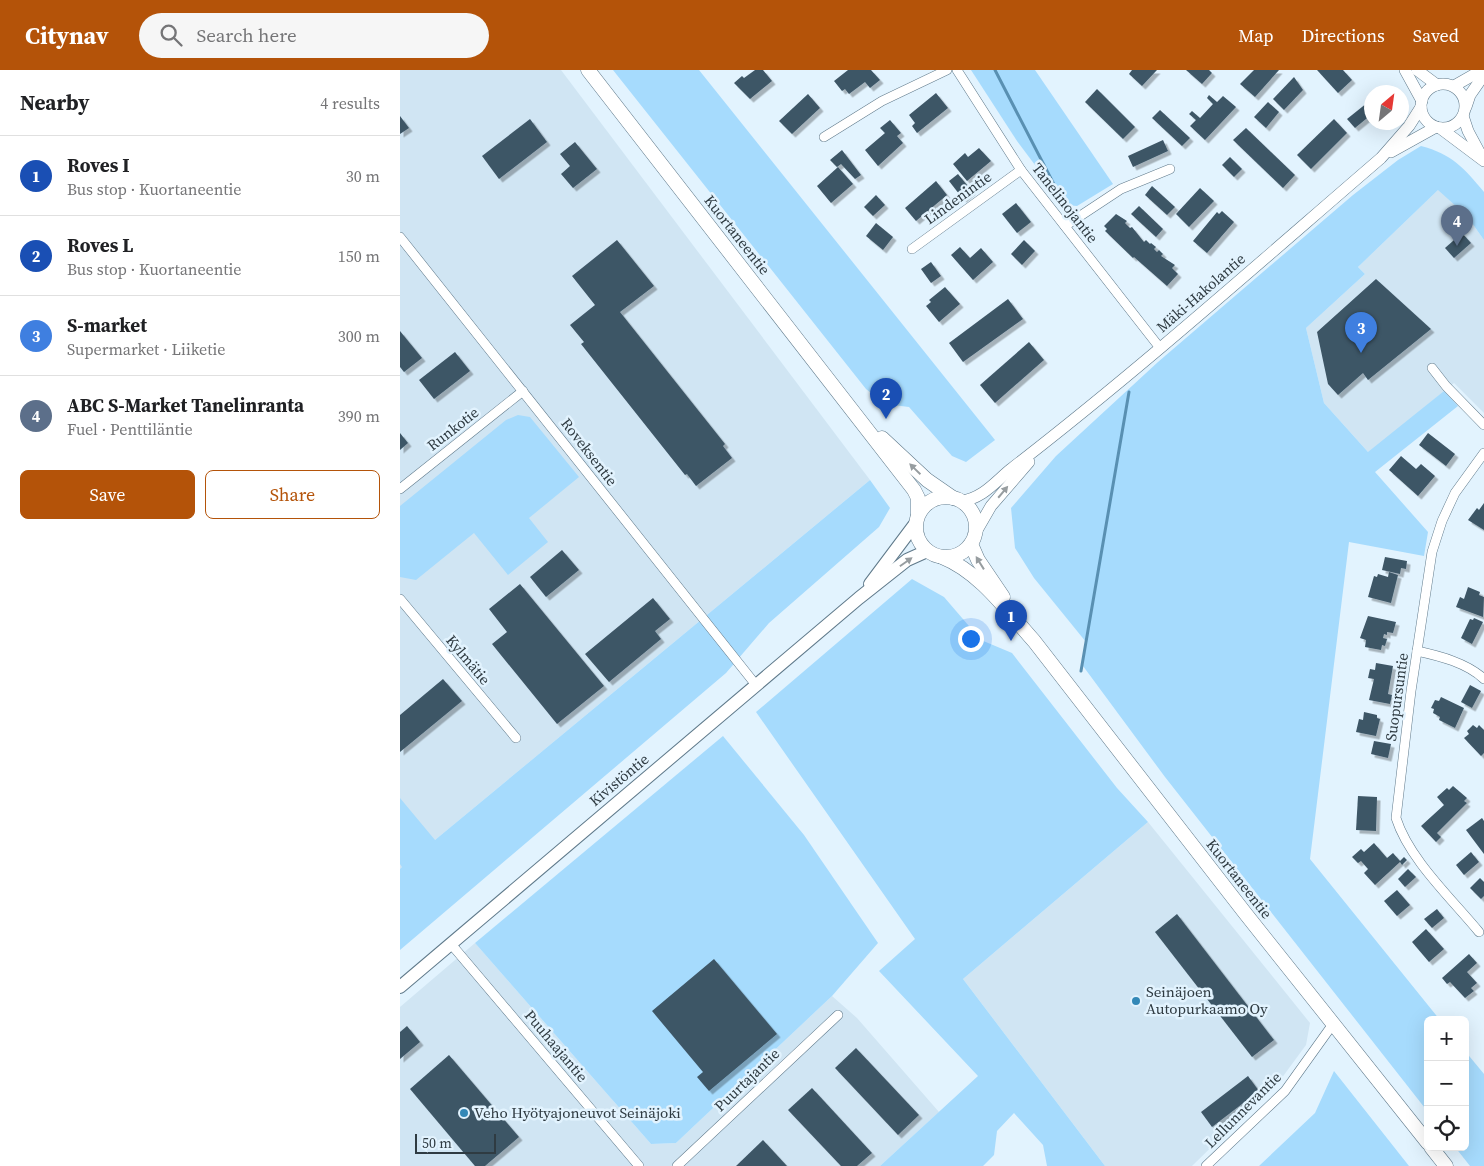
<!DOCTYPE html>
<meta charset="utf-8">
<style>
body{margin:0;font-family:"Source Serif 4",serif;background:#f6f6f6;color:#202124}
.controls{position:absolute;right:15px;bottom:15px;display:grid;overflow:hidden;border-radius:8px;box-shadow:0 5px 20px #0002}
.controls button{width:45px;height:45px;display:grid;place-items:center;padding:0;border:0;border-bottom:1px solid #e0e0e0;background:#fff;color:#202124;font:25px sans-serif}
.compass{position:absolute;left:964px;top:15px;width:45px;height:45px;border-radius:50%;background:#fff;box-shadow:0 5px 20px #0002;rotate:29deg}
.scale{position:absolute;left:15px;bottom:12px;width:81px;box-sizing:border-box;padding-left:5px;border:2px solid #2f3b42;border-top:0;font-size:14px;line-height:18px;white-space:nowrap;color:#2f3b42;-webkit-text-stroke:4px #e2f3fe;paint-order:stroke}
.you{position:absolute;left:570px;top:568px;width:18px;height:18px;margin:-12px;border:4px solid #fff;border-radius:50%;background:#1a73e8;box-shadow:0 0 0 8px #1a73e833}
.badge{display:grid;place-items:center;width:32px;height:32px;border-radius:50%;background:#b45309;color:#fff;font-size:16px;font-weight:700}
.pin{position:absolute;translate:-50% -41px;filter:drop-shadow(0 1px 2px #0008)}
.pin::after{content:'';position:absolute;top:26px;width:18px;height:15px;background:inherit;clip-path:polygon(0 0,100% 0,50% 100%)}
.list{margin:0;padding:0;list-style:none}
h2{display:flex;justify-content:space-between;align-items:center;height:65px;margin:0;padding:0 20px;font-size:21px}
h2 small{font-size:16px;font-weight:400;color:#757577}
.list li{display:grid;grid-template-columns:32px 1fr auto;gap:15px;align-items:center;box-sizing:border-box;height:80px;padding:0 20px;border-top:1px solid #e0e0e0}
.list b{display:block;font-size:19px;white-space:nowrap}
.list p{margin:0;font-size:16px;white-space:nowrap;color:#757577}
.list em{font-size:16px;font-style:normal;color:#757577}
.actions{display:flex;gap:10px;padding:15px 20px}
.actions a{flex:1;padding:11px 0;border:1px solid #b45309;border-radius:8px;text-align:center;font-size:18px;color:#b45309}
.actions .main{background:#b45309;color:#fff}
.icon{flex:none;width:28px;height:28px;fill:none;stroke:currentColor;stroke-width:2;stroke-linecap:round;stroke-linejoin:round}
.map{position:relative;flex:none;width:1084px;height:1096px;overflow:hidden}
header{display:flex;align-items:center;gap:30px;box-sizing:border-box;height:70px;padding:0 25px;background:#b45309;color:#fff}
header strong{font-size:24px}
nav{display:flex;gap:28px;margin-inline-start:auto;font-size:18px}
.search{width:350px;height:45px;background:#f6f6f6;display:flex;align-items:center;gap:12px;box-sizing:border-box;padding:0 18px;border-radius:28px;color:#757577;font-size:19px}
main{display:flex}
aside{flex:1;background:#fff}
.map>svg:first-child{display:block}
.built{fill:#d0e5f3}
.green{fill:#a6dbfd}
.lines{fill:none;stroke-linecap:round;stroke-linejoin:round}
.stream{stroke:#5990b2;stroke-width:3}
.building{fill:#3e5666;filter:url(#shadow)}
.minor-casing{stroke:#5f798a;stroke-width:10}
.tertiary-casing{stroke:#5f798a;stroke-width:12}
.secondary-casing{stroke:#5f798a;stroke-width:14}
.trunk-casing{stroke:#5f798a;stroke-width:15}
.minor{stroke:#fff;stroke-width:9}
.tertiary{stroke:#fff;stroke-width:11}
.secondary{stroke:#fff;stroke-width:12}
.trunk{stroke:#fff;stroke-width:14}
.oneway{fill:#979da0}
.poi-dot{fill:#3388b7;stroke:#e2f3fe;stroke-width:2}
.labels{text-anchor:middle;stroke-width:5;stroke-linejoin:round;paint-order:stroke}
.street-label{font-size:15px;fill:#2f3b42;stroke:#e2f3fe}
.poi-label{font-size:15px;fill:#2f3b42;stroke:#e2f3fe;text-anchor:start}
</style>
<header>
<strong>Citynav</strong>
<div class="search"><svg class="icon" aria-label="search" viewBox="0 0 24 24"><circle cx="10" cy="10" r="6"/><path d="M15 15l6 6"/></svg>Search here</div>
<nav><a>Map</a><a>Directions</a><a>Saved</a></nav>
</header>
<main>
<aside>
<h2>Nearby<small>4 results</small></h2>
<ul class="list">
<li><span class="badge" style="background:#1a4fb4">1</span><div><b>Roves I</b><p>Bus stop · Kuortaneentie</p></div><em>30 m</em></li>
<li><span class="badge" style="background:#1a4fb4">2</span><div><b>Roves L</b><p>Bus stop · Kuortaneentie</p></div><em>150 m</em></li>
<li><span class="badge" style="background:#3f7fe0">3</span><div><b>S-market</b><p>Supermarket · Liiketie</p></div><em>300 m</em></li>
<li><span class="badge" style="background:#5c6f8a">4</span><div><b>ABC S-Market Tanelinranta</b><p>Fuel · Penttiläntie</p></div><em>390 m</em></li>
</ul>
<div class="actions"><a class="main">Save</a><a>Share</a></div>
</aside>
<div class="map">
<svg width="1084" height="1096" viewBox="0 0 1084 1096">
<defs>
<filter id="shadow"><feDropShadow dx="3.5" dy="3.5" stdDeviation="0" flood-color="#0004"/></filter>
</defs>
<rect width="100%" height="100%" fill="#e2f3fe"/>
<g class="built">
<path d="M0 0H161L470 410 0 799Z"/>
<path d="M1039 119 1067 146 1084 170V343L1054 313 969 383 924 333 906 258 965 204 958 197Z"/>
<path d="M748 752 910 953 906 975 881 1009 792 1096H705L563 909Z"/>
<path d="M75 873 251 1074 276 1073 432 926 457 948 539 1042 480 1096H0V937Z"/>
</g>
<g class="green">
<path d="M213 0H299L595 370 566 392 552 386 509 337 485 334 466 319Z"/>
<path d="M571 0H635L713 114 677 136 665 135 617 71Z"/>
<path d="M1021 76C1052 84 1064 98 1084 122V170L1067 146 1038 120 958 197 965 204 906 258 924 333 968 382 1044 321 1058 336 975 402 1028 462 1024 486 949 472 910 789 1040 950H1028V1042L765 707 683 596 686 572 634 508 615 478 611 438 656 386 758 292 953 125 998 90Z"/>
<path d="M118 345 130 347 179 407 129 448 148 472 108 505 74 463 16 510 0 507V436L106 350Z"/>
<path d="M470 410 490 438 479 457 369 553 326 603 0 880V799L2 797 0 794V728L35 770Z"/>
<path d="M512 509 544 527 581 570 612 583 717 718 748 752 563 909 705 1096H647L643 1075 614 1043 597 1061 594 1085 583 1096H480L578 1006 479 901 515 869 356 642Z"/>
<path d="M323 666 404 765 478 873 432 926 276 1073 251 1074 75 873Z"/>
<path d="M1065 981 1084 1004V1096H1070L1055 1077H1065Z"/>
<path d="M934 1001 1009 1096H859L915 1043Z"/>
</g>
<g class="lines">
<g class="stream">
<path d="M595 0 661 128"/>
<path d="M681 601 729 322"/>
</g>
</g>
<g class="building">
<path d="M355 0H363L372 11 350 29 334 13 342 6 344 8Z"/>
<path d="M448 0H471L480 10 470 18 465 12 449 24 445 19 442 21 434 11Z"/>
<path d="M732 0H757L742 16 729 4Z"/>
<path d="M786 0H809L812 3 802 14Z"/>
<path d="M854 0H879L855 27 840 14Z"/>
<path d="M917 0H943L952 10 938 23Z"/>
<path d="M894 7 903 20 884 40 873 29Z"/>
<path d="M697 19 735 57 723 69 685 32Z"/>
<path d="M536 23 548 38 517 63 512 56 515 53 509 45Z"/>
<path d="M408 24 420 38 392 64 379 51Z"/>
<path d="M809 25 817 32 823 26 836 37 805 70 790 56 796 50 789 44 792 41 800 48 813 34 807 28Z"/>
<path d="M972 29V44L955 58 947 49Z"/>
<path d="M868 32 879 42 866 58 854 47Z"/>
<path d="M760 40 790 68 782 76 752 48Z"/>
<path d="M0 46 9 58 0 64Z"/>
<path d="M130 49 147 72 99 109 82 86Z"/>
<path d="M934 49 947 63 911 99 897 85Z"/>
<path d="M490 50 501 63 497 66 503 73 478 96 465 80 485 63 480 58Z"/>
<path d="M846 58 895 105 883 118 833 70Z"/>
<path d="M763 70 768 81 733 97 728 86Z"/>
<path d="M175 72 197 99 173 118 161 104 170 96 160 84Z"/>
<path d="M579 78 591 91 567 111 553 94 565 83 568 87Z"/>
<path d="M442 80 461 105 455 109 441 94 437 97 430 90Z"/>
<path d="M830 87 842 99 834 107 822 95Z"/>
<path d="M438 97 453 114 431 133 417 116Z"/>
<path d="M558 104 572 121 563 129 549 111Z"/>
<path d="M536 111 547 125 516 151 505 138Z"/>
<path d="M752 116 775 137 767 145 745 125Z"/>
<path d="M800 118 814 131 789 157 776 144Z"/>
<path d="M476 125 485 135 473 146 464 137Z"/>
<path d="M616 133 631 152 617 163 602 144Z"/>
<path d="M739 136 763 159 756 167 731 144Z"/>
<path d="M822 141 834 152 807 183 793 171 817 142 819 144Z"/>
<path d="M716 144 727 151 725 153 730 158 732 157 744 172 746 170 750 174 751 173 756 177 754 179 757 182 759 180 763 184 761 186 775 195 772 198 778 204 767 216 734 187 733 188 705 161 707 159 704 156Z"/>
<path d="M476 153 493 167 483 180 466 166Z"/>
<path d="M1062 163 1071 173 1054 188 1045 178Z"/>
<path d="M217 170 254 216 220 242 325 374 323 376 332 388 296 416 287 404 285 405 181 274 184 272 170 255 195 235 172 206Z"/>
<path d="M624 170 635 181 622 195 611 184Z"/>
<path d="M560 177 570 188 581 178 593 192 573 210 551 185Z"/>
<path d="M531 192 541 206 531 213 521 199Z"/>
<path d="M976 209 1031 259 968 310 963 303 938 325 928 314 917 262Z"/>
<path d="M545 217 560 234 539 252 526 236 531 232 529 230Z"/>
<path d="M608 229 623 249 563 292 549 273Z"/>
<path d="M0 261 22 288 4 302 0 297Z"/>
<path d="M629 272 644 290 595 333 580 315Z"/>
<path d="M55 282 70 301 34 329 19 310Z"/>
<path d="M0 363 8 373 0 380Z"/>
<path d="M1028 363 1055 384 1046 396 1019 375Z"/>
<path d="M1001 386 1016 399 1021 394 1035 406 1018 426 989 400Z"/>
<path d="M1084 433V460L1068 450 1077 438 1079 440Z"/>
<path d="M162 480 179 500 146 527 130 507Z"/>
<path d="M985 487 1007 491 1006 499 1001 498 1000 504 982 500Z"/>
<path d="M989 502 998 505 991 533 968 527 974 506 977 507 978 504 988 507Z"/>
<path d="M120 514 204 616 157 654 92 574 107 562 89 539Z"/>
<path d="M1068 517 1080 522 1079 525 1084 527 1083 547 1056 537 1060 527 1064 529Z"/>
<path d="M253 528 270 549 255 561 261 569 209 612 185 584Z"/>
<path d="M968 546 996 552 993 563 987 562V565L984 564 983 568 987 569 985 576 982 575 981 580 965 577 966 570 960 568Z"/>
<path d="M1074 548 1083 552 1072 574 1061 568 1070 549 1073 550Z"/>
<path d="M976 593 993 596 988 624 992 625 990 634 969 630 974 609 968 608 970 599 975 600Z"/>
<path d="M43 609 62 631 0 682V645Z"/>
<path d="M1070 615 1081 621 1072 638 1061 632Z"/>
<path d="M1041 627 1064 638 1055 658 1039 650 1040 647 1033 643 1034 639 1031 638 1035 630 1039 631Z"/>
<path d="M964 642 977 645V648L980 649 976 666 956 662 959 649 963 650Z"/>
<path d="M1073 655 1077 658 1079 655 1084 660V683L1081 686 1064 668 1069 664 1067 661Z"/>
<path d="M974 671 991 674 988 688 971 684Z"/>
<path d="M1053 716 1067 728 1064 731 1067 733 1037 763 1041 767 1036 772 1021 756 1044 735 1037 727 1047 718 1049 720Z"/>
<path d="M958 726 977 727 976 761 956 760Z"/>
<path d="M1082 748 1084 751V784L1066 760Z"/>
<path d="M974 773 987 788 993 783 1000 791 1004 787 1007 790 1002 795 1000 792 975 815 964 803 968 799 961 791 958 793 952 787 961 779 964 782Z"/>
<path d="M1071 782 1079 792 1064 805 1056 795Z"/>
<path d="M1008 799 1016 807 1005 817 998 809Z"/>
<path d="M1080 808 1084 812V826L1081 829 1070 818Z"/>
<path d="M997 820 1010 835 997 846 984 831Z"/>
<path d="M1037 839 1044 848 1032 858 1024 849Z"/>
<path d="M777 844 874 970 852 987 755 862Z"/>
<path d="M1026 859 1044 879 1029 892 1012 872Z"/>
<path d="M1069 884 1077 893 1067 902 1077 913 1071 918 1074 921 1065 928 1050 912 1047 914 1042 908Z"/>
<path d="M314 889 377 964 309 1021 297 1007 303 1002 252 941Z"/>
<path d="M7 956 20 972 0 989V962Z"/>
<path d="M456 978 519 1045 498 1065 435 998Z"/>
<path d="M49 985 119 1067 85 1096H75L10 1019Z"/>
<path d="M848 1006 859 1021 812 1057 801 1042Z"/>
<path d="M412 1018 472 1083 457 1096H441L388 1040Z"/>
<path d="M363 1070 387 1096H336Z"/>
</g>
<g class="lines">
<g class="minor-casing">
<g id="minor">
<path d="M557 0 621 100 760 278"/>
<path d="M424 67 482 31 547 0"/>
<path d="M665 156 721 119 770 99"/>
<path d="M0 167 356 615"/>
<path d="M512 179 621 100"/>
<path d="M1032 298 1046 316 1084 355"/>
<path d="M0 419 123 321"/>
<path d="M0 529 116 668"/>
<path d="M1017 581C1040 586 1067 593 1084 609"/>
<path d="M1079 862C1051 828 1009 789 996 748L1011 621 1032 482 1042 451 1055 423 1084 383"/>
<path d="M51 874 239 1096"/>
<path d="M277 1096 438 945"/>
<path d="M806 1096 885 1021 933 954"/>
</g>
</g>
<g class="tertiary-casing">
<g id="tertiary">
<path d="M1005 0 1022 31"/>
<path d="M1017 0 1037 15"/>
<circle cx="1043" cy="36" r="22"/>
<path d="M1054 16 1082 0"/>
<path d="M1066 37 1070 25 1084 5"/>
<path d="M1063 46 1068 61 1083 89"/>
<path d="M1040 58 1084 91"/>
<path d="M991 82 1036 57"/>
<path d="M561 431C582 429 595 412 611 399 738 301 859 193 981 88L1009 56 1021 37"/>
<path d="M576 462 591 436 629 392"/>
</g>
</g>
<g class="secondary-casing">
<g id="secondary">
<path d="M470 514 515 454"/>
<path d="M0 917 459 528 507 490 527 481"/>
</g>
</g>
<g class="trunk-casing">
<g id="trunk">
<path d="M188 0 514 420 518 428V444"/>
<path d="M482 368 527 410 553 428"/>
<circle cx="546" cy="457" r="30"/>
<path d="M571 474 578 490 603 527"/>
<path d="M542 487C580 502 607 541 634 571L845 843 1028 1073"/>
<path d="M1031 1077 1046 1096"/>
</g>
</g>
<use href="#minor" class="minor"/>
<use href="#tertiary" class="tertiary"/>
<use href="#secondary" class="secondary"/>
<use href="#trunk" class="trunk"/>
</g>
<defs><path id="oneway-solid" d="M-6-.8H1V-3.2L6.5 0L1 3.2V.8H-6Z" transform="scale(1.25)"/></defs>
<g class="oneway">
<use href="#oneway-solid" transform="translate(515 399) rotate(-136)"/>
<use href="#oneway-solid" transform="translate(603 422) rotate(-50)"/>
<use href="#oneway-solid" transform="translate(506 492) rotate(-35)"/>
<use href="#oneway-solid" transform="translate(580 493) rotate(-122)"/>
</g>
<g class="poi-dot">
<circle cx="736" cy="931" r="5"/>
<circle cx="64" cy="1043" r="5"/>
</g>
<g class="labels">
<g class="street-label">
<text transform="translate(558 128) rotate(-36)" y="5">Lindenintie</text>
<text transform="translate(665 133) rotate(52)" y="5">Tanelinojantie</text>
<text transform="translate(337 165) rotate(52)" y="5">Kuortaneentie</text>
<text transform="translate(801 223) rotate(-41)" y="5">Mäki-Hakolantie</text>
<text transform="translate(53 359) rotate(-38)" y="5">Runkotie</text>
<text transform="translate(189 382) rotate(52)" y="5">Roveksentie</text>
<text transform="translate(68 590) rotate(50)" y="5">Kylmätie</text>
<text transform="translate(997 627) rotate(-82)" y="5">Suopursuntie</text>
<text transform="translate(219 710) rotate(-40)" y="5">Kivistöntie</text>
<text transform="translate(839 809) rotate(52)" y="5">Kuortaneentie</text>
<text transform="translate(156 976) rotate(50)" y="5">Puuhaajantie</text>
<text transform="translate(347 1010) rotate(-44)" y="5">Puurtajantie</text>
<text transform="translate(843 1040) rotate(-45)" y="5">Lellunnevantie</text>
</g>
<g class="poi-label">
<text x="746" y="927">Seinäjoen<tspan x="746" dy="17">Autopurkaamo Oy</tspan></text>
<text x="74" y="1048">Veho Hyötyajoneuvot Seinäjoki</text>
</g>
</g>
</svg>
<div class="controls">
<button>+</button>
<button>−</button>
<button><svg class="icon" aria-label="locate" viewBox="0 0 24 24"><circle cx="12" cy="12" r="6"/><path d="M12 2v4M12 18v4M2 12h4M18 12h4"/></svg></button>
</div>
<svg class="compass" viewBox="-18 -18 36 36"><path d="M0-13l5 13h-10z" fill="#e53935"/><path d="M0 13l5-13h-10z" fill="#757577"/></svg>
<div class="scale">50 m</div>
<div class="you"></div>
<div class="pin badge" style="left:611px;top:571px;background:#1a4fb4">1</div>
<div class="pin badge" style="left:486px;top:349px;background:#1a4fb4">2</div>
<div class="pin badge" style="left:961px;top:283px;background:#3f7fe0">3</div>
<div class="pin badge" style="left:1057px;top:176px;background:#5c6f8a">4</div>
</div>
</main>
